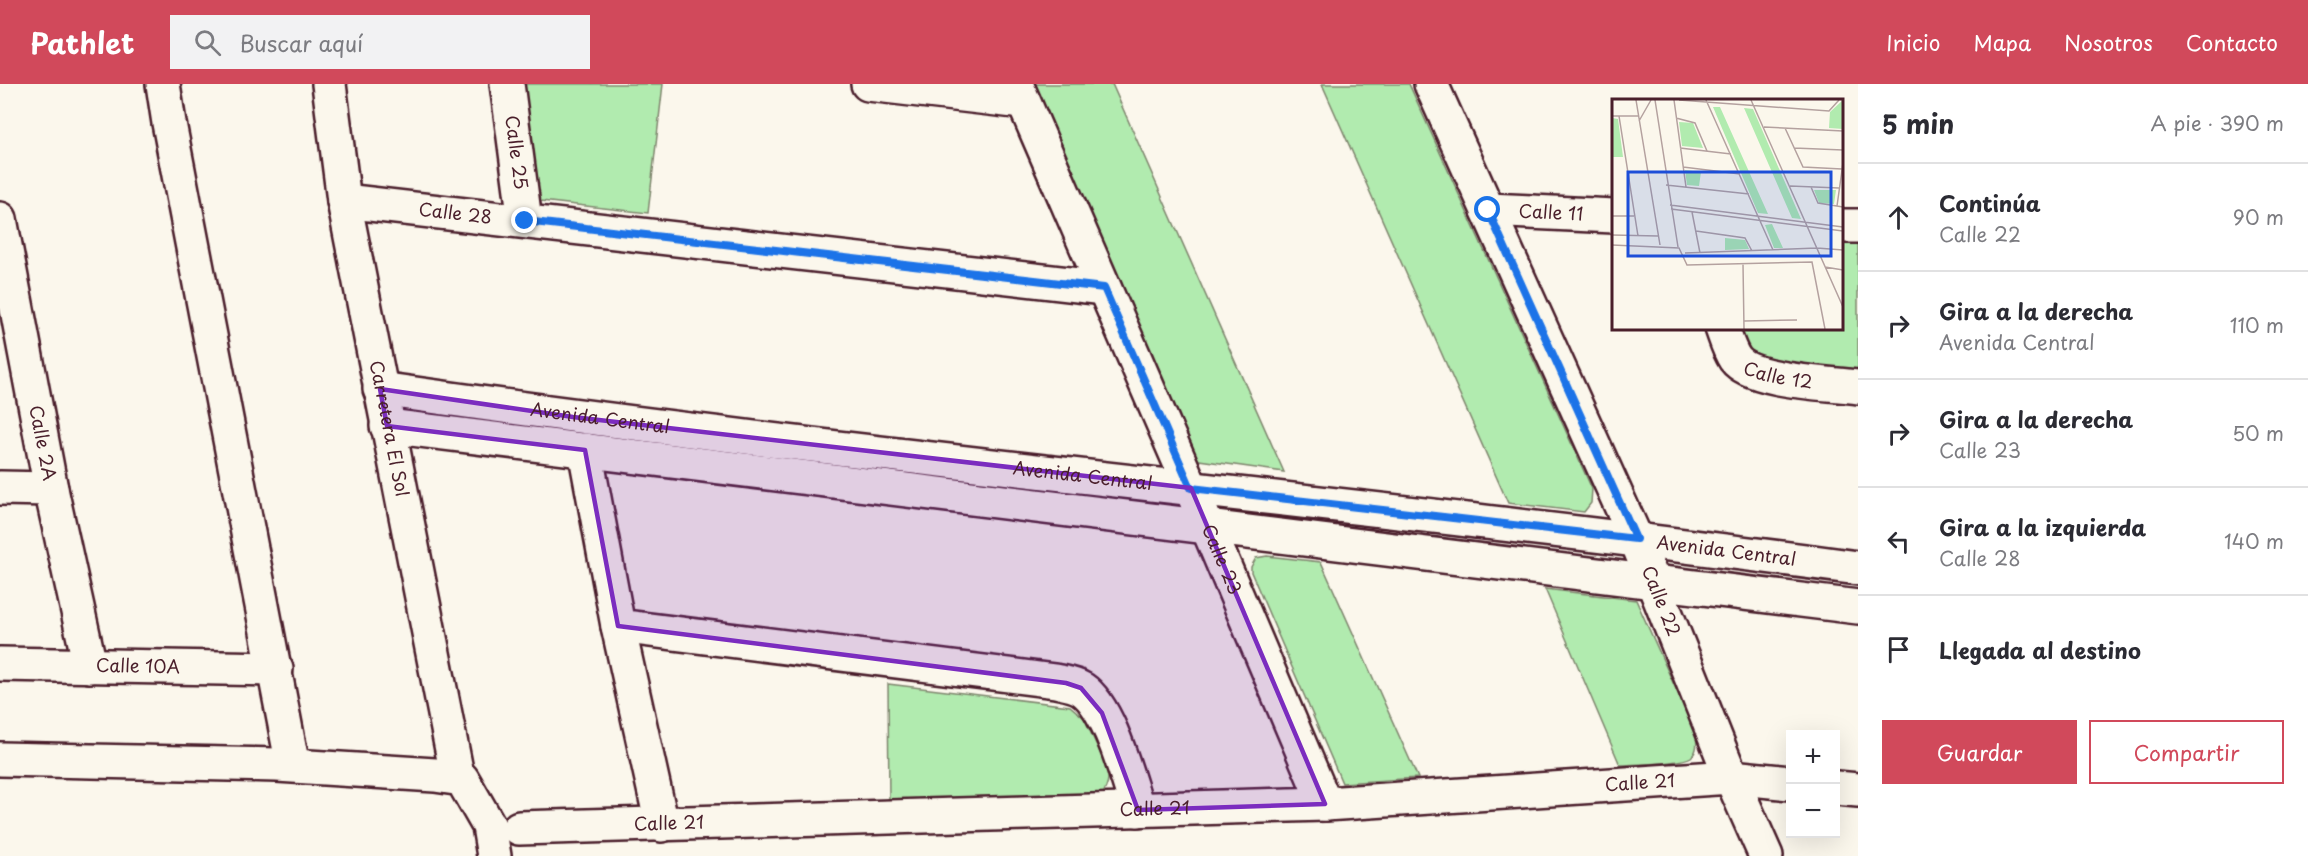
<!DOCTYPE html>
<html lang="es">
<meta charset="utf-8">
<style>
body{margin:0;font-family:"Playpen Sans",sans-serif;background:#f2f2f3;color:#2b2b33}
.controls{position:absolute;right:18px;bottom:18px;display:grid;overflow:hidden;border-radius:0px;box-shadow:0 6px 24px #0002}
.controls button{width:54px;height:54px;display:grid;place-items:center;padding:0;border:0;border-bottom:2px solid #e1e1e2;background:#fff;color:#2b2b33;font:30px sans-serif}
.stop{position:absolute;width:18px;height:18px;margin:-14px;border:4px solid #1a73e8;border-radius:50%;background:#fff}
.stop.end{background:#1a73e8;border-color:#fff;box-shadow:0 2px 6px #0008}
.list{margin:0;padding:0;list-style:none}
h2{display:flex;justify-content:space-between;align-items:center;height:78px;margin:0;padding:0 24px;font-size:26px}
h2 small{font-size:20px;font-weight:400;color:#7c7c81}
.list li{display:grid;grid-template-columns:39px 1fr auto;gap:18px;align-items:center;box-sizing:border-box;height:108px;padding:0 24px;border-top:2px solid #e1e1e2}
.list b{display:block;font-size:22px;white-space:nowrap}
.list p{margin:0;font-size:20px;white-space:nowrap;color:#7c7c81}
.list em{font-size:20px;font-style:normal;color:#7c7c81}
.actions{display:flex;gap:12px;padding:18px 24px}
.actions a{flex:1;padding:14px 0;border:2px solid #d1495b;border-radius:0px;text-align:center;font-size:21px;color:#d1495b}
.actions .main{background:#d1495b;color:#fff}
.icon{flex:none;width:33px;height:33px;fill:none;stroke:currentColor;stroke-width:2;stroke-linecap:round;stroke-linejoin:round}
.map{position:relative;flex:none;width:1858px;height:772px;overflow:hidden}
header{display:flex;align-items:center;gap:36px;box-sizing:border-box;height:84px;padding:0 30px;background:#d1495b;color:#fff}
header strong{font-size:28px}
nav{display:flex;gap:33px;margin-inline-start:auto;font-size:21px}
.search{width:420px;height:54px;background:#f2f2f3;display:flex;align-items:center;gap:15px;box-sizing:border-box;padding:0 21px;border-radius:0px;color:#7c7c81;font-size:22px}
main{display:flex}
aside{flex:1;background:#fff}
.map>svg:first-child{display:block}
.green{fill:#b1ebaf;stroke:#7e856d;stroke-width:1.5}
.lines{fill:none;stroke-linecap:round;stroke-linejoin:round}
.minor-casing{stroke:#4a1f2b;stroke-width:38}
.minor{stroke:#fbf7ec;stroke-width:33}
.route{stroke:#1a73e8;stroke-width:8}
.marked{fill:#7b2cbf;fill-opacity:0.2;stroke:#7b2cbf;stroke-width:4.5;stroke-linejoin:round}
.labels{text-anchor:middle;stroke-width:5;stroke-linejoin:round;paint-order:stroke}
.street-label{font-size:18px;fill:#4a1f2b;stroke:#fbf7ec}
.inset-road{fill:none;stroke:#b4a19f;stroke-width:1.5}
.view{fill:#1d4ed8;fill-opacity:0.15;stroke:#1d4ed8;stroke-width:3}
.inset-edge{fill:none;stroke:#4a1f2b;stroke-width:3}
</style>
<header>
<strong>Pathlet</strong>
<div class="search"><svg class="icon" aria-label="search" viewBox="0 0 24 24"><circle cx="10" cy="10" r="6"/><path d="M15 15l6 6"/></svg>Buscar aquí</div>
<nav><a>Inicio</a><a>Mapa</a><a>Nosotros</a><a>Contacto</a></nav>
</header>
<main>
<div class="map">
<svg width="1858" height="772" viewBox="0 0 1858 772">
<rect width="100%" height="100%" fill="#fbf7ec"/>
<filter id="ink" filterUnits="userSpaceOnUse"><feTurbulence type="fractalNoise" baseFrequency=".0167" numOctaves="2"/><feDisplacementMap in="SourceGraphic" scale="12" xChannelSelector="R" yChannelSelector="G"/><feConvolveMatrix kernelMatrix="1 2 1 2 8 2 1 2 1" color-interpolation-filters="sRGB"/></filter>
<g filter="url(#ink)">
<g class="green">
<path d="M519 0H663L648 129 541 117 538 113Z"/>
<path d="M1025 0H1112L1284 388 1192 375Z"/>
<path d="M1322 0H1409L1592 405 1591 419 1584 428 1508 419Z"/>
<path d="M1842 156H1858V294L1759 283 1732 245 1842 244Z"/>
<path d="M1267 472 1321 478 1418 694 1342 699 1251 488V483L1256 474Z"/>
<path d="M1545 505 1636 516 1696 650C1697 658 1698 667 1691 673 1681 680 1634 680 1620 681Z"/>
<path d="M888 600 1070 622 1084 634 1108 686C1109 696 1107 702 1103 710L889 717Z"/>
</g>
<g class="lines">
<g class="minor-casing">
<g id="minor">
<path d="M163 0 169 39 291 672"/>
<path id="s1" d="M329 0 344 117 456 686"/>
<path id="s2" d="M507 0 525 137"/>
<path d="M868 0 1023 18"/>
<path id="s3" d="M1016 0 1191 404 1325 720"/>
<path id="s4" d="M1431 0 1636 455 1731 693 1766 772"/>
<path id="s5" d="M344 117 1104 204"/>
<path id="s6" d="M1488 126 1614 132"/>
<path id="s7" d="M0 135 51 405 90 582"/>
<path d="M1842 142H1858"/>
<path id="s8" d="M1722 244C1726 255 1729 266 1735 275 1752 298 1830 299 1858 303"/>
<path id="s9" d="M380 305C871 375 1366 419 1858 484"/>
<path d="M387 342 1858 523"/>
<path d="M585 366 618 542 662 741"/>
<path d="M0 404 51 405"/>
<path d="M618 542 1055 597C1064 599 1074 600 1082 605 1110 624 1127 694 1138 726"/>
<path id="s10" d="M0 580 276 585"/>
<path d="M0 675 277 681 435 691 462 695 489 742 494 772"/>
<path d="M1836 704 1858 706"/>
<path id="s11" d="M519 744 1325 720 1731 693 1790 699"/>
</g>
</g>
<use href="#minor" class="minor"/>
</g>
</g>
<g class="lines" filter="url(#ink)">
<path class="route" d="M525 137 1104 204 1191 404 1636 455 1488 126"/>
</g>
<path class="marked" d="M380 305 573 333 1191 404 1325 720 1138 726 1102 629 1081 604 1066 599 618 542 585 366 387 342Z"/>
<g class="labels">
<g class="street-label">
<text dy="6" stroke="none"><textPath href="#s2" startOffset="69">Calle 25</textPath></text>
<text dy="6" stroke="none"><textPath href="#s5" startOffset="112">Calle 28</textPath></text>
<text dy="6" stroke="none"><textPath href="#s6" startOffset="63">Calle 11</textPath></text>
<text dy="6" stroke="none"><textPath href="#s8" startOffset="81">Calle 12</textPath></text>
<text dy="6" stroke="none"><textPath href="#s9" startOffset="222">Avenida Central</textPath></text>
<text dy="6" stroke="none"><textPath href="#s1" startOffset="350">Carretera El Sol</textPath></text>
<text dy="6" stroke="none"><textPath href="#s7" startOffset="228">Calle 2A</textPath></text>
<text dy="6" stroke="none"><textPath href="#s9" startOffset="708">Avenida Central</textPath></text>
<text dy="6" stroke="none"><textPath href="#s9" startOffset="1356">Avenida Central</textPath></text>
<text dy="6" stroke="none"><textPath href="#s3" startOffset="518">Calle 23</textPath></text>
<text dy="6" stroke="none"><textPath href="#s4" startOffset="566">Calle 22</textPath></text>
<text dy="6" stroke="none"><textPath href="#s10" startOffset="138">Calle 10A</textPath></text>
<text dy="6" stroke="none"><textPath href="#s11" startOffset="1122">Calle 21</textPath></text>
<text dy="6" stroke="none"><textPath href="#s11" startOffset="636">Calle 21</textPath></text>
<text dy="6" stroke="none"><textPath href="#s11" startOffset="150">Calle 21</textPath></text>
</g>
</g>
<g transform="translate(1612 15)">
<rect width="231" height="231" fill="#fbf7ec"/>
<path d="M231 1V30L217 29 218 13ZM101 8H108L156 115 146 114ZM132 9 141 10 189 120 180 119ZM0 19 6 20 11 58H0ZM67 23 81 24 91 49 70 47ZM73 71 89 73 87 87 75 86ZM202 91H224L222 105 207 104ZM160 125 171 149H162L153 126ZM113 139 133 141 137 150 113 151Z" fill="#b1ebaf"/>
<path class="inset-road" d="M24 1 48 146M43 1 66 148M62 1 74 88M67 1 217 12 227 1M94 1 161 151M139 1 231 208M0 17H26M7 17 26 137M64 19 83 24 95 52M27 22 39 1M152 28 231 32M173 29 191 68 230 70M68 49 119 55M182 49 231 51M71 68 128 75M54 86 137 95M178 87 227 89M199 88 206 104 231 108M58 106 231 128M225 107 231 64M59 110 231 132M80 113 88 154M0 117H22M84 132 133 139 140 152M0 136 46 137M0 146 67 149 75 166 200 163 213 230M73 154 205 149 231 151M131 165 132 230M213 168 231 171M132 222 185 221"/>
<path class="view" d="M16 73H219V157H16Z"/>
<rect width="231" height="231" class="inset-edge"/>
</g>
</svg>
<div class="controls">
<button>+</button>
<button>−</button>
</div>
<div class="stop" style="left:1488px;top:126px"></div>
<div class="stop end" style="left:525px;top:137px"></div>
</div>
<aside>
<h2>5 min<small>A pie · 390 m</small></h2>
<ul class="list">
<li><svg class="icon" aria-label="ahead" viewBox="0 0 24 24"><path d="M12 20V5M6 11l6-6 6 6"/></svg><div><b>Continúa</b><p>Calle 22</p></div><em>90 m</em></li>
<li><svg class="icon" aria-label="right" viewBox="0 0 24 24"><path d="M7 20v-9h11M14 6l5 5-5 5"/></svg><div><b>Gira a la derecha</b><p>Avenida Central</p></div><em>110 m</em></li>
<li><svg class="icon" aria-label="right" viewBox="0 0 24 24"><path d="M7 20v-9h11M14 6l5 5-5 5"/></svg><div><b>Gira a la derecha</b><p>Calle 23</p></div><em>50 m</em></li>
<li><svg class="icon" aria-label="left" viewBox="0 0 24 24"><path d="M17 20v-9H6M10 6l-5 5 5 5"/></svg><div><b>Gira a la izquierda</b><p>Calle 28</p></div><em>140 m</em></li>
<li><svg class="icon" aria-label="arrive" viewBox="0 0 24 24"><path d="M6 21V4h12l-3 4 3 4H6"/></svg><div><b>Llegada al destino</b></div></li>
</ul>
<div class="actions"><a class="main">Guardar</a><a>Compartir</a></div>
</aside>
</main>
